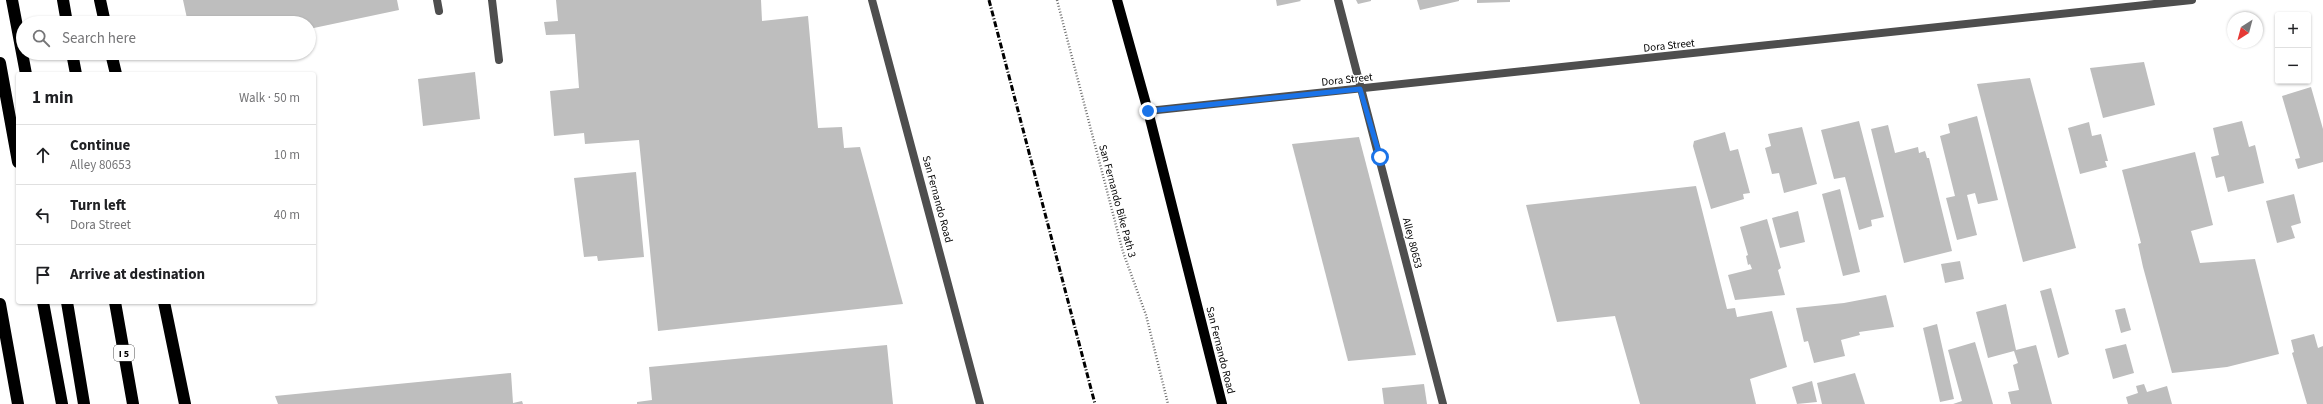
<!DOCTYPE html>
<meta charset="utf-8">
<style>
body{margin:0;font-family:"Source Sans 3",sans-serif;background:#f6f6f6;color:#202124}
.controls{position:absolute;right:12px;top:12px;display:grid;overflow:hidden;border-radius:4px;box-shadow:0 1px 3px #0004}
.controls button{width:36px;height:36px;display:grid;place-items:center;padding:0;border:0;border-bottom:1px solid #e0e0e0;background:#fff;color:#202124;font:20px sans-serif}
.compass{position:absolute;left:2227px;top:12px;width:36px;height:36px;border-radius:50%;background:#fff;box-shadow:0 1px 3px #0004;rotate:216deg}
.stop{position:absolute;width:12px;height:12px;margin:-9px;border:3px solid #1a73e8;border-radius:50%;background:#fff}
.stop.end{background:#1a73e8;border-color:#fff;box-shadow:0 1px 4px #0008}
.list{margin:0;padding:0;list-style:none}
h2{display:flex;justify-content:space-between;align-items:center;height:52px;margin:0;padding:0 16px;font-size:17px}
h2 small{font-size:13px;font-weight:400;color:#757577}
.list li{display:grid;grid-template-columns:26px 1fr auto;gap:12px;align-items:center;box-sizing:border-box;height:60px;padding:0 16px;border-top:1px solid #e0e0e0}
.list b{display:block;font-size:15px;white-space:nowrap}
.list p{margin:0;font-size:13px;white-space:nowrap;color:#757577}
.list em{font-size:13px;font-style:normal;color:#757577}
.icon{flex:none;width:22px;height:22px;fill:none;stroke:currentColor;stroke-width:2;stroke-linecap:round;stroke-linejoin:round}
.map{position:relative;flex:none;width:2323px;height:404px;overflow:hidden}
.search{position:absolute;background:#fff;box-shadow:0 1px 3px #0004;left:16px;top:16px;width:300px;height:44px;display:flex;align-items:center;gap:10px;box-sizing:border-box;padding:0 14px;border-radius:22px;color:#757577;font-size:15px}
.panel{position:absolute;background:#fff;box-shadow:0 1px 3px #0004;left:16px;top:72px;width:300px;height:232px;border-radius:4px}
.map>svg:first-child{display:block}
.building{fill:#bebebe}
.lines{fill:none;stroke-linecap:round;stroke-linejoin:round}
.path{stroke:#707070;stroke-width:2.5;stroke-dasharray:1 2;stroke-linecap:butt}
.service{stroke:#4e4e4e;stroke-width:8}
.minor{stroke:#4e4e4e;stroke-width:8}
.primary{stroke:#000;stroke-width:10}
.motorway{stroke:#000;stroke-width:12}
.rail{stroke:#000;stroke-width:3;stroke-dasharray:6 2 1 2;stroke-linecap:butt}
.route{stroke:#1a73e8;stroke-width:5}
.labels{text-anchor:middle;stroke-width:3;stroke-linejoin:round;paint-order:stroke}
.shield{fill:#fff;stroke:#4c4c4c;stroke-width:1}
.shield-label{font-size:10px;font-weight:bold;fill:#000}
.street-label{font-size:11px;fill:#000;stroke:#fff}
</style>
<div class="map">
<svg width="2323" height="404" viewBox="0 0 2323 404">
<rect width="100%" height="100%" fill="#fff"/>
<g class="building">
<path d="M183 0H397L399 10 309 29V23H188Z"/>
<path d="M556 0H761L762 21 808 16 818 128 842 127 844 148 860 147 903 304 658 331 639 140 585 144 584 133 554 136 550 91 579 88 575 34 546 35 544 22 558 21Z"/>
<path d="M1276 0H1300L1301 1 1277 6Z"/>
<path d="M1356 0H1371V1L1358 4Z"/>
<path d="M1417 0H1459V1L1420 10Z"/>
<path d="M1477 0H1510V2L1477 3Z"/>
<path d="M2144 62 2155 105 2103 118 2090 68Z"/>
<path d="M475 72 480 119 423 126 418 79Z"/>
<path d="M2030 78 2076 248 2023 262 1977 84Z"/>
<path d="M2311 87 2323 129V162L2298 169 2295 159 2300 158 2282 96Z"/>
<path d="M1977 116 1998 200 1978 204 1975 193 1967 195 1977 235 1957 240 1946 198 1955 196 1940 136 1950 133 1948 124Z"/>
<path d="M1859 121 1884 217 1871 220 1872 226 1859 230 1845 177 1834 179 1821 130Z"/>
<path d="M2242 121 2249 147 2255 145 2264 183 2228 192 2224 176 2216 178 2211 157 2219 155 2213 128Z"/>
<path d="M2089 122 2092 136 2101 134 2108 161H2105L2107 167 2080 174 2068 128Z"/>
<path d="M1888 125 1895 153 1918 147 1919 153 1925 151 1927 158H1929L1952 251 1904 263 1871 129Z"/>
<path d="M1802 127 1817 184 1784 193 1779 173 1772 174 1765 148 1771 146 1768 134Z"/>
<path d="M1725 132 1730 151 1738 149 1750 193 1743 194 1744 199 1711 209 1693 146 1694 141Z"/>
<path d="M1359 137 1416 355 1348 361 1292 144Z"/>
<path d="M2195 152 2213 225 2191 231 2200 263 2255 259 2279 354 2227 367 2172 373 2143 267 2138 244 2141 243 2122 170Z"/>
<path d="M636 172 644 257 598 261 597 256 584 257 574 178Z"/>
<path d="M1696 186 1727 309 1735 308 1737 317 1772 311 1787 367 1750 379 1756 404H1640L1615 316 1557 322 1526 205Z"/>
<path d="M1840 189 1860 272 1843 276 1822 194Z"/>
<path d="M2294 194 2301 223 2291 226 2295 238 2277 243 2266 201Z"/>
<path d="M1798 211 1805 242 1780 248 1772 218Z"/>
<path d="M1767 219 1781 268 1778 270 1785 295 1735 300 1728 275 1752 269 1750 264 1748 265 1746 256 1748 255 1740 227Z"/>
<path d="M1960 261 1964 279 1945 283 1941 264Z"/>
<path d="M2051 288 2069 354 2058 358 2040 291Z"/>
<path d="M1886 295 1894 327 1859 332 1860 335 1841 340 1845 356 1814 363 1808 341 1804 342 1796 308 1844 303Z"/>
<path d="M2006 304 2016 350 2036 345 2052 404H2011L2008 392 2019 390 2013 365 2018 363 2014 351 1988 358 1976 312Z"/>
<path d="M2125 308 2131 330 2121 333 2115 310Z"/>
<path d="M1937 324 1954 399 1940 402 1923 328Z"/>
<path d="M2314 334 2318 348 2323 346V404H2307L2292 353 2294 352 2291 340Z"/>
<path d="M1975 342 1993 404H1953L1962 401 1948 350Z"/>
<path d="M2126 344 2134 373 2113 379 2105 349Z"/>
<path d="M887 345 893 404H637V402L652 400 649 367Z"/>
<path d="M511 373 513 403 522 401 523 404H278L275 396Z"/>
<path d="M1855 373 1865 404H1822L1817 383Z"/>
<path d="M1812 381 1817 402 1797 404 1792 387Z"/>
<path d="M1424 384 1427 404H1384L1382 388Z"/>
<path d="M2144 384 2147 392 2167 386 2172 404H2128L2126 397 2138 393 2136 386Z"/>
</g>
<g class="lines">
<path class="path" d="M1057 0 1123 252 1146 315 1168 404"/>
<g class="service">
<path d="M437 0 439 11"/>
<path d="M492 0 499 60"/>
<path d="M1338 0 1443 404"/>
</g>
<g class="minor">
<path d="M872 0 980 404"/>
<path d="M1148 111 2192 0"/>
</g>
<path class="primary" d="M1117 0 1148 111 1222 404"/>
<g class="motorway">
<path d="M12 0 26 74"/>
<path d="M63 0 67 23"/>
<path d="M100 0 105 23"/>
<path d="M72 53 76 74"/>
<path d="M111 53 116 74"/>
<path d="M0 63 18 162"/>
<path d="M43 302 62 404"/>
<path d="M67 302 84 404"/>
<path d="M115 302 133 404"/>
<path d="M164 302 185 404"/>
<path d="M0 304 18 404"/>
</g>
<path class="rail" d="M989 0 1095 404"/>
</g>
<g class="lines">
<path class="route" d="M1148 111 1360 89 1380 157"/>
</g>
<g class="labels">
<rect class="shield" x="114" y="345" width="20" height="16" rx="3"/>
<g class="shield-label">
<text x="124" y="357">I 5</text>
</g>
<g class="street-label">
<text transform="translate(1669 45) rotate(-6)" y="4">Dora Street</text>
<text transform="translate(1347 79) rotate(-6)" y="4">Dora Street</text>
<text transform="translate(938 199) rotate(75)" y="4">San Fernando Road</text>
<text transform="translate(1118 201) rotate(75)" y="4">San Fernando Bike Path 3</text>
<text transform="translate(1413 243) rotate(76)" y="4">Alley 80653</text>
<text transform="translate(1221 350) rotate(76)" y="4">San Fernando Road</text>
</g>
</g>
</svg>
<div class="controls">
<button>+</button>
<button>−</button>
</div>
<svg class="compass" viewBox="-18 -18 36 36"><path d="M0-13l5 13h-10z" fill="#e53935"/><path d="M0 13l5-13h-10z" fill="#757577"/></svg>
<div class="stop" style="left:1380px;top:157px"></div>
<div class="stop end" style="left:1148px;top:111px"></div>
<div class="search"><svg class="icon" aria-label="search" viewBox="0 0 24 24"><circle cx="10" cy="10" r="6"/><path d="M15 15l6 6"/></svg>Search here</div>
<section class="panel">
<h2>1 min<small>Walk · 50 m</small></h2>
<ul class="list">
<li><svg class="icon" aria-label="ahead" viewBox="0 0 24 24"><path d="M12 20V5M6 11l6-6 6 6"/></svg><div><b>Continue</b><p>Alley 80653</p></div><em>10 m</em></li>
<li><svg class="icon" aria-label="left" viewBox="0 0 24 24"><path d="M17 20v-9H6M10 6l-5 5 5 5"/></svg><div><b>Turn left</b><p>Dora Street</p></div><em>40 m</em></li>
<li><svg class="icon" aria-label="arrive" viewBox="0 0 24 24"><path d="M6 21V4h12l-3 4 3 4H6"/></svg><div><b>Arrive at destination</b></div></li>
</ul>
</section>
</div>
